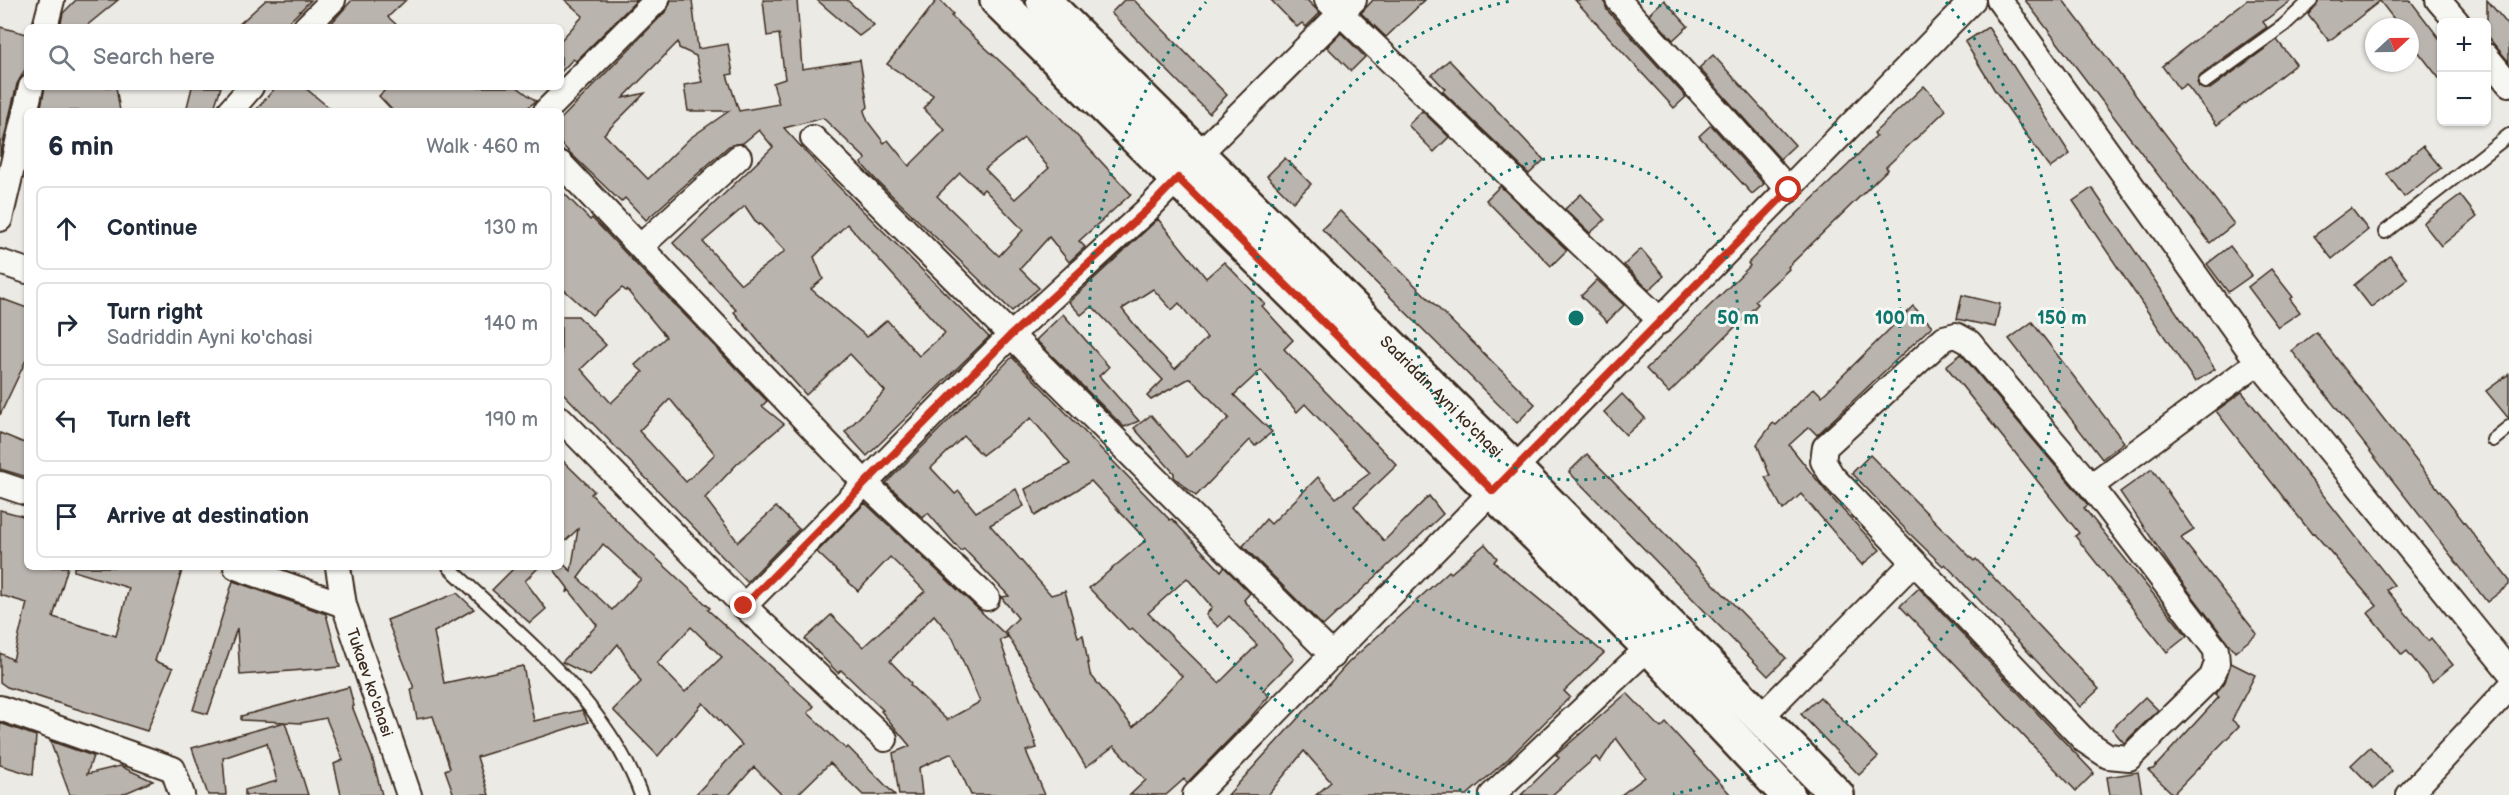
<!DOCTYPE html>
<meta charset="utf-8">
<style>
body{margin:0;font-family:"Balsamiq Sans",sans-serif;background:#f6f6f7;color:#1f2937}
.controls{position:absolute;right:18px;top:18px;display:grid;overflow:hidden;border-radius:9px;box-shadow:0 2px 4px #0004}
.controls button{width:54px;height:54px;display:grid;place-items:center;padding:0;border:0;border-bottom:2px solid #e0e1e3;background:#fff;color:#1f2937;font:30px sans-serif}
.compass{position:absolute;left:2365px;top:18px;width:54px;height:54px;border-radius:50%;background:#fff;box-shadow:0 2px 4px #0004;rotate:68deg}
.stop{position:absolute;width:18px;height:18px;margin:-14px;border:4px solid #c8321e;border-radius:50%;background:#fff}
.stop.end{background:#c8321e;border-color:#fff;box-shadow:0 2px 6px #0008}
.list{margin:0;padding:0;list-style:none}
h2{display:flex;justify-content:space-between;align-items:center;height:78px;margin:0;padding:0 24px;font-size:26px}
h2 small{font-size:20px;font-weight:400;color:#747a83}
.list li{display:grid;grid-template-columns:39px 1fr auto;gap:18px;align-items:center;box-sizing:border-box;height:84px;margin:0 12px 12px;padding:0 12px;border:2px solid #e0e1e3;border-radius:9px}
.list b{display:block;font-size:22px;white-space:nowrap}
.list p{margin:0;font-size:20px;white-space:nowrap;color:#747a83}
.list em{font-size:20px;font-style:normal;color:#747a83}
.icon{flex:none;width:33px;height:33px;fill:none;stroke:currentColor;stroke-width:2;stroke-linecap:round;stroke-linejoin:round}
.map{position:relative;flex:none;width:2509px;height:795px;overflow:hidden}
.search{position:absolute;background:#fff;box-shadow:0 2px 4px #0004;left:24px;top:24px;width:540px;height:66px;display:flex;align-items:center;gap:15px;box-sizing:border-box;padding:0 21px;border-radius:9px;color:#747a83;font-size:22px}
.panel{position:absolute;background:#fff;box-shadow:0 2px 4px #0004;left:24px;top:108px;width:540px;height:462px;border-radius:9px}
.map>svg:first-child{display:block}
.building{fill:#bab4ae;stroke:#3b2a1e;stroke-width:1.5;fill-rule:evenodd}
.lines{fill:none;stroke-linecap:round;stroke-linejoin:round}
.service-casing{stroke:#3b2a1e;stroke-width:16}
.minor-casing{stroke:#3b2a1e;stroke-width:28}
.secondary-casing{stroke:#3b2a1e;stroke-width:38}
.service{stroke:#f6f6f2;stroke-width:12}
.minor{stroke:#f6f6f2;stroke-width:24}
.secondary{stroke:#f6f6f2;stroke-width:33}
.route{stroke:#c8321e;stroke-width:8}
.ring{fill:none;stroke:#0f766e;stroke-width:3;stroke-dasharray:3 6}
.labels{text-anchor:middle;stroke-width:6;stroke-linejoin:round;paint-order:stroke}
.street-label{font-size:16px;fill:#3b2a1e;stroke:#f6f6f2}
.centre{fill:#0f766e;stroke:#f6f6f2;stroke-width:3}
.ring-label{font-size:18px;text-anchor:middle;font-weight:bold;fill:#0f766e;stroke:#f6f6f2;stroke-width:6;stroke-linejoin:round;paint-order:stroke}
</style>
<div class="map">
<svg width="2509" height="795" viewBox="0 0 2509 795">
<rect width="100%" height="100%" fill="#ebeae5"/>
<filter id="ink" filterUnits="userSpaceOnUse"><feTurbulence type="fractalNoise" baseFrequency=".0167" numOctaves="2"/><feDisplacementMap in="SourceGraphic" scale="12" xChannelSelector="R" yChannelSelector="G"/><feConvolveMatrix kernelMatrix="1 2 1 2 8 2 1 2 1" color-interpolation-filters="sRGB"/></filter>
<g filter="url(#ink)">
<g class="building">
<path d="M76 0H118L85 27H60L63 13Z"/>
<path d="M266 0H311L284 27H236Z"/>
<path d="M352 0H406L388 17 399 27H328Z"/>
<path d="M565 0H637L576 61 573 59 561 72V40L583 16Z"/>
<path d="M671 0H692L698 49 728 44 733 74 727 75 739 111 779 104 773 83 785 79 779 34 767 36 763 0H797L802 69 860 60 868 107 864 111 868 122 884 143 888 140 909 166 945 130 924 109 933 95 887 64 937 0H940L953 14 951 16 1055 112 1131 194 1079 241 1085 247 1069 262 1049 237 1020 269 1039 288 1012 311 876 180 861 163 866 159 823 118 784 128 822 170 989 337 867 456 845 432 885 391 850 354 806 395 759 342 734 312 736 310 673 243 773 147 759 130 743 143 729 146 646 220 625 198 621 202 561 144V119L667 10ZM678 42 679 48 696 56 702 82 684 85 688 111H729L690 138 648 179 604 134 645 93 623 98ZM1024 138 1049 168 1015 199 985 169ZM960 173 981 192 984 189 1023 230 999 256 937 196ZM745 206 758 225 760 224 785 251 741 284 703 242ZM847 224 945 333 919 356 887 320 867 337 811 289 823 279 814 257Z"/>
<path d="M817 0H847L874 25 859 36Z"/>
<path d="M1124 0H1134L1227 95 1209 113 1111 13Z"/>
<path d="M1271 0H1307L1320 13 1306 27 1302 23 1297 27Z"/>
<path d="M1373 0H1425L1386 37 1361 13Z"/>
<path d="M1575 0H1604L1607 10 1686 97 1674 108Z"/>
<path d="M1664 0 1688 26 1673 40 1649 14Z"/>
<path d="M2025 0H2063L2234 224 2210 243Z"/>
<path d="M2247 0H2292L2263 22 2267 27 2200 75 2197 82 2199 87 2210 89 2277 40 2296 64 2217 125 2186 84 2179 89 2162 66Z"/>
<path d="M2319 0H2410L2442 42V82L2410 41V27H2400L2380 1 2329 41 2308 14Z"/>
<path d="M2487 0 2509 26V62L2487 36Z"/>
<path d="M0 27 27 34V66L17 84 0 156Z"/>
<path d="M1988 27 2070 154 2050 168 1994 89 1965 42Z"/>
<path d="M1341 33 1365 57 1351 71 1327 47Z"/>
<path d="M1713 55 1795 145 1780 159 1699 68Z"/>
<path d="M1449 60 1544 160 1529 174 1442 91 1445 89 1432 75Z"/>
<path d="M1924 86 1946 110 1886 167 1888 169 1788 267 1789 269 1755 301 1758 304 1669 393 1646 369 1750 266 1748 263 1782 228 1848 165 1876 136 1874 133Z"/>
<path d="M45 87H116L120 111H40Z"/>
<path d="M192 87H221L213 111H186Z"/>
<path d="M276 87H304L333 111H255Z"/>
<path d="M388 87H517L536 101 523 111H393L379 96Z"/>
<path d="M1422 111 1449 137 1434 152 1408 125Z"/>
<path d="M1711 125 1764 184 1752 194 1699 136Z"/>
<path d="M2423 146 2441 168 2404 197 2387 174Z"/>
<path d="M1285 158 1311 184 1293 202 1267 176Z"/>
<path d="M1500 186 1567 250 1551 266 1486 200Z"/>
<path d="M2092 188 2215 369 2195 382 2073 201Z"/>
<path d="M561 190 590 220 592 218 767 401 762 406 784 424 737 464 705 498 738 542 776 507 799 529 747 582 561 391V316H578L606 345 581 369 611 403 643 372 635 365 666 337 627 290 626 291 622 288 592 315 561 287ZM670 399 715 454 686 482 639 431Z"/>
<path d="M1581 194 1605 220 1590 233 1565 209Z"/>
<path d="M2460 195 2477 217 2441 246 2423 223Z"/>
<path d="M2351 208 2368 230 2332 259 2314 236Z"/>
<path d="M1340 211 1535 404 1517 423 1322 229Z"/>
<path d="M1158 219 1206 278 1224 262 1265 304 1262 306 1293 340 1284 349 1397 465 1354 506 1384 541 1429 496 1443 514 1323 626 1243 546 1266 519 1271 524 1318 477 1336 498 1370 473 1305 404 1297 412 1261 370 1234 395 1272 432 1255 446 1250 440 1196 496 1174 477V473L1134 428 1151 415 1187 457 1229 418 1190 378 1151 400 1147 396 1163 380 1092 306 1081 315 1069 302ZM1153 289 1172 310 1179 303 1207 338 1175 369 1146 339 1122 309Z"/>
<path d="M2230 246 2252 275 2228 292 2207 264Z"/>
<path d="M1641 249 1664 276 1649 290 1624 265Z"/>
<path d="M2390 256 2408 279 2371 307 2354 285Z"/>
<path d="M2271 269 2293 297 2290 299 2300 312 2278 327 2248 287Z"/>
<path d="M1597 280 1624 305 1607 322 1581 296Z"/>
<path d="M1962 295 2000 304 1995 327 1957 319Z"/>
<path d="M0 298 27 308V358L0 415Z"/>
<path d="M1913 306 1932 326 1817 435 1809 427 1789 445 1829 495 1880 550 1862 565 1801 494 1783 510 1765 477 1770 476 1757 444 1773 423 1776 425 1814 388 1822 396Z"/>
<path d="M1063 314 1109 367 1099 376 1139 421 1124 427 1036 340Z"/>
<path d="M2032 322 2124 442 2102 459 2009 339Z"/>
<path d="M2316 332 2509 580V585L2487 602 2292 351Z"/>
<path d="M1961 354 2080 495 2088 505 2084 508 2187 636 2167 652 2075 536 2079 533 1946 366Z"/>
<path d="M1012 357 1170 520 1172 519 1221 571 1224 567 1250 593 1244 600 1294 659 1263 690 1269 696 1249 719 1187 783 1184 779 1166 795H1130L1146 780 1114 746 1086 767 1005 631 1018 618 1001 597 1009 596 964 549 961 551 928 513 923 518 886 483ZM1031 418 1070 464 1025 489 1035 516 1091 481 1146 540 1089 588 1129 630 1132 628 1182 676 1133 727 1090 674 1083 635 1078 637 1065 591 1051 595 990 525 1024 506 1016 489 976 512 959 491 955 494 931 468 964 436 982 455ZM1187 578 1212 607 1206 615 1218 627 1229 616 1257 645 1219 683 1148 613Z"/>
<path d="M2509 374V419L2486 391Z"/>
<path d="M2242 392 2394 585 2387 590 2428 641 2431 638 2453 665 2432 682 2407 651 2402 655 2368 613 2377 606 2314 533 2312 534 2216 411Z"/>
<path d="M1622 394 1645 418 1626 435 1604 412Z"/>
<path d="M0 433 27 444V477L0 469Z"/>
<path d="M1587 454 1786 658 1768 676 1569 472Z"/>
<path d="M1870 455 1974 561 1976 559 2099 689 2080 707 1945 564 1943 566 1909 533 1852 473Z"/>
<path d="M561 459 594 491 591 494 627 531 710 608 708 610 814 706 808 713 846 749 848 747 895 795H863L830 763 797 795H782L754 767 729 795H695L742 745 703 703 658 756 613 710 641 682 618 644 590 676 562 662 597 625 569 590 567 593 568 588 552 567H561V562L571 571 578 529 561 545ZM603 544 641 579 612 610 578 578ZM691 627 722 657 685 692 657 663Z"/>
<path d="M2152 469 2194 530 2181 538 2257 634 2235 652 2178 577 2120 492Z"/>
<path d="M865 503 1008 637 1000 640 1037 748 1026 751 1045 795H971L952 753 919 768 922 795H899L893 753 910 746 881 711 883 710 841 670 838 673 805 639 831 615 863 647 925 591 890 557 858 591 817 552ZM934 615 953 638 980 702 947 720 910 685 911 683 890 661Z"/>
<path d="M0 510 27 517V567H68L53 617 116 636 129 588 74 571V567H183L155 661 173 668 147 731 7 687 0 682V653L13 660 27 603 0 595Z"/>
<path d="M1485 544 1497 558 1494 562 1604 653 1564 691 1570 697 1508 759 1467 795H1316L1331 782 1304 751 1268 795H1228L1349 662 1449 571 1451 573Z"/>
<path d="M515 567H539L525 581 546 609 530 623 492 590Z"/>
<path d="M233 581 326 614 340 667 240 675 237 628 208 714 193 710Z"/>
<path d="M1919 588 2094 773 2076 791 1900 606Z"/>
<path d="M457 593 474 609 434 632 444 683 523 666 534 721 582 710 588 722 477 757 489 795H454L445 770 450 768 433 716 417 719 411 689 414 688 387 620Z"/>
<path d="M2231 663 2255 675 2232 720 2239 726 2173 794 2148 770 2153 769 2219 697 2215 694 2225 682Z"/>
<path d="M349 687 354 706H352L372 757 382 795H341L334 764 343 760 326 718 301 723 285 722 308 795H245V790L277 781 267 743 223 758 226 795H208L192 748 285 722 241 720V716Z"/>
<path d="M1627 693 1661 728 1666 723 1731 795H1621L1645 777 1616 738 1600 762 1596 757 1552 795H1521L1559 758 1556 755Z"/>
<path d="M1820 697 1878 757 1859 775 1801 714Z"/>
<path d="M2145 697 2158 710 2124 743 2112 729Z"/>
<path d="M0 723 36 736 33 775 0 765Z"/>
<path d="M50 741 93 756 87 774 120 766 153 781 121 795H70Z"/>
<path d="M2370 747 2392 771 2374 789 2351 765Z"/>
<path d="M2138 772 2142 795H2110L2107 777Z"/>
</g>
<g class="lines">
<g class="service-casing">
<g id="service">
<path d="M2205 82 2283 26 2311 0"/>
<path d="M2385 232 2509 135"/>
<path d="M2493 440 2509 427"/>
<path d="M449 567C519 635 607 701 641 795"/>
</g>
</g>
<g class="minor-casing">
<g id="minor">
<path d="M1327 0 1661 321"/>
<path d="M1618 0 1789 190"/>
<path d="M1999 0 2258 362 2509 671"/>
<path d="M2438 0 2457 22"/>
<path d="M45 27 52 0"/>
<path d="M306 27 333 0"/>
<path d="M2486 56 2509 84"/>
<path d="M230 111 251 87"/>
<path d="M546 111 657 0"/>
<path d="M813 138 1333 656"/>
<path d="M1200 153 1354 0"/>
<path d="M561 164 864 482 987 598"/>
<path d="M0 219 31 87"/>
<path d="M641 246 739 157"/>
<path d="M0 262 27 271"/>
<path d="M1956 335 1969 342 2091 486 2216 650 2217 663 2212 677 2129 758 2108 756 2085 741 1832 476 1823 461 1825 447 1944 338Z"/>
<path d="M561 419 744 606 885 739"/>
<path d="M0 484 27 493"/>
<path d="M2091 486 2258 362"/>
<path d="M236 567 344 605"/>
<path id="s1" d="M338 567 344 605 409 795"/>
<path d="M744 606 1010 336 1147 210 1178 178"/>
<path d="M0 708 173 769 182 795"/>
<path d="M1760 718 1913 563"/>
<path d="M1195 795 1973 0"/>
<path d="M1492 795 1649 647"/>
<path d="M2409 795 2509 688"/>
</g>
</g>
<g class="secondary-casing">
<g id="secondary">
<path d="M997 0 1649 647 1788 795"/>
<path id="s2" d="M1043 0 1515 469 1837 795"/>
</g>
</g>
<use href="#service" class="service"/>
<use href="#minor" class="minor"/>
<use href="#secondary" class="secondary"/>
</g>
</g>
<g class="lines" filter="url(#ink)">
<path class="route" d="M744 606 1010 336 1147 210 1178 178 1493 491 1789 190"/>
</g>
<g class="ring">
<circle cx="1576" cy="318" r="162"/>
<path d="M1641 1A324 324 0 1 1 1511 1"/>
<path d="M1479 794A486 486 0 0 1 1206 2M1946 2A486 486 0 0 1 1673 794"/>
</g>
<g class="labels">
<g class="street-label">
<text dy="6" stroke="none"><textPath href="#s2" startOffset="562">Sadriddin Ayni ko'chasi</textPath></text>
<text dy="6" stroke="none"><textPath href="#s1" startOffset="120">Tukaev ko'chasi</textPath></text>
</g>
</g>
<circle cx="1576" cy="318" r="9" class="centre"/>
<g class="ring-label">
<text x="1738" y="324">50 m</text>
<text x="1900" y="324">100 m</text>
<text x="2062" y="324">150 m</text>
</g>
</svg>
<div class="controls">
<button>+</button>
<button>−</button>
</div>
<svg class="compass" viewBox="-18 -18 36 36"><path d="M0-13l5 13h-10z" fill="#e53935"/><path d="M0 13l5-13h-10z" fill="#747a83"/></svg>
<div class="stop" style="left:1789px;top:190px"></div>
<div class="stop end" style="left:744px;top:606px"></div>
<div class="search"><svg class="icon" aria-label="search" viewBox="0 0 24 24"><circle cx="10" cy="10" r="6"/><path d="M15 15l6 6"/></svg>Search here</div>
<section class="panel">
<h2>6 min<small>Walk · 460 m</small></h2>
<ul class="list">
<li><svg class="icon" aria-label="ahead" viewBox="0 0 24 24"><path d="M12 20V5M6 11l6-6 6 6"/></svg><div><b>Continue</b></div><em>130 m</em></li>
<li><svg class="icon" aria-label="right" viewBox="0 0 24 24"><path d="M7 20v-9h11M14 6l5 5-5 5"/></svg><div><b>Turn right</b><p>Sadriddin Ayni ko'chasi</p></div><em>140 m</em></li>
<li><svg class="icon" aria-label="left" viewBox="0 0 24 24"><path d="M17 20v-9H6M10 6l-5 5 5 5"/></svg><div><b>Turn left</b></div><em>190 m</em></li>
<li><svg class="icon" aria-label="arrive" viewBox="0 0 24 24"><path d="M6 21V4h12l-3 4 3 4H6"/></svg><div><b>Arrive at destination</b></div></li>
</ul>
</section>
</div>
